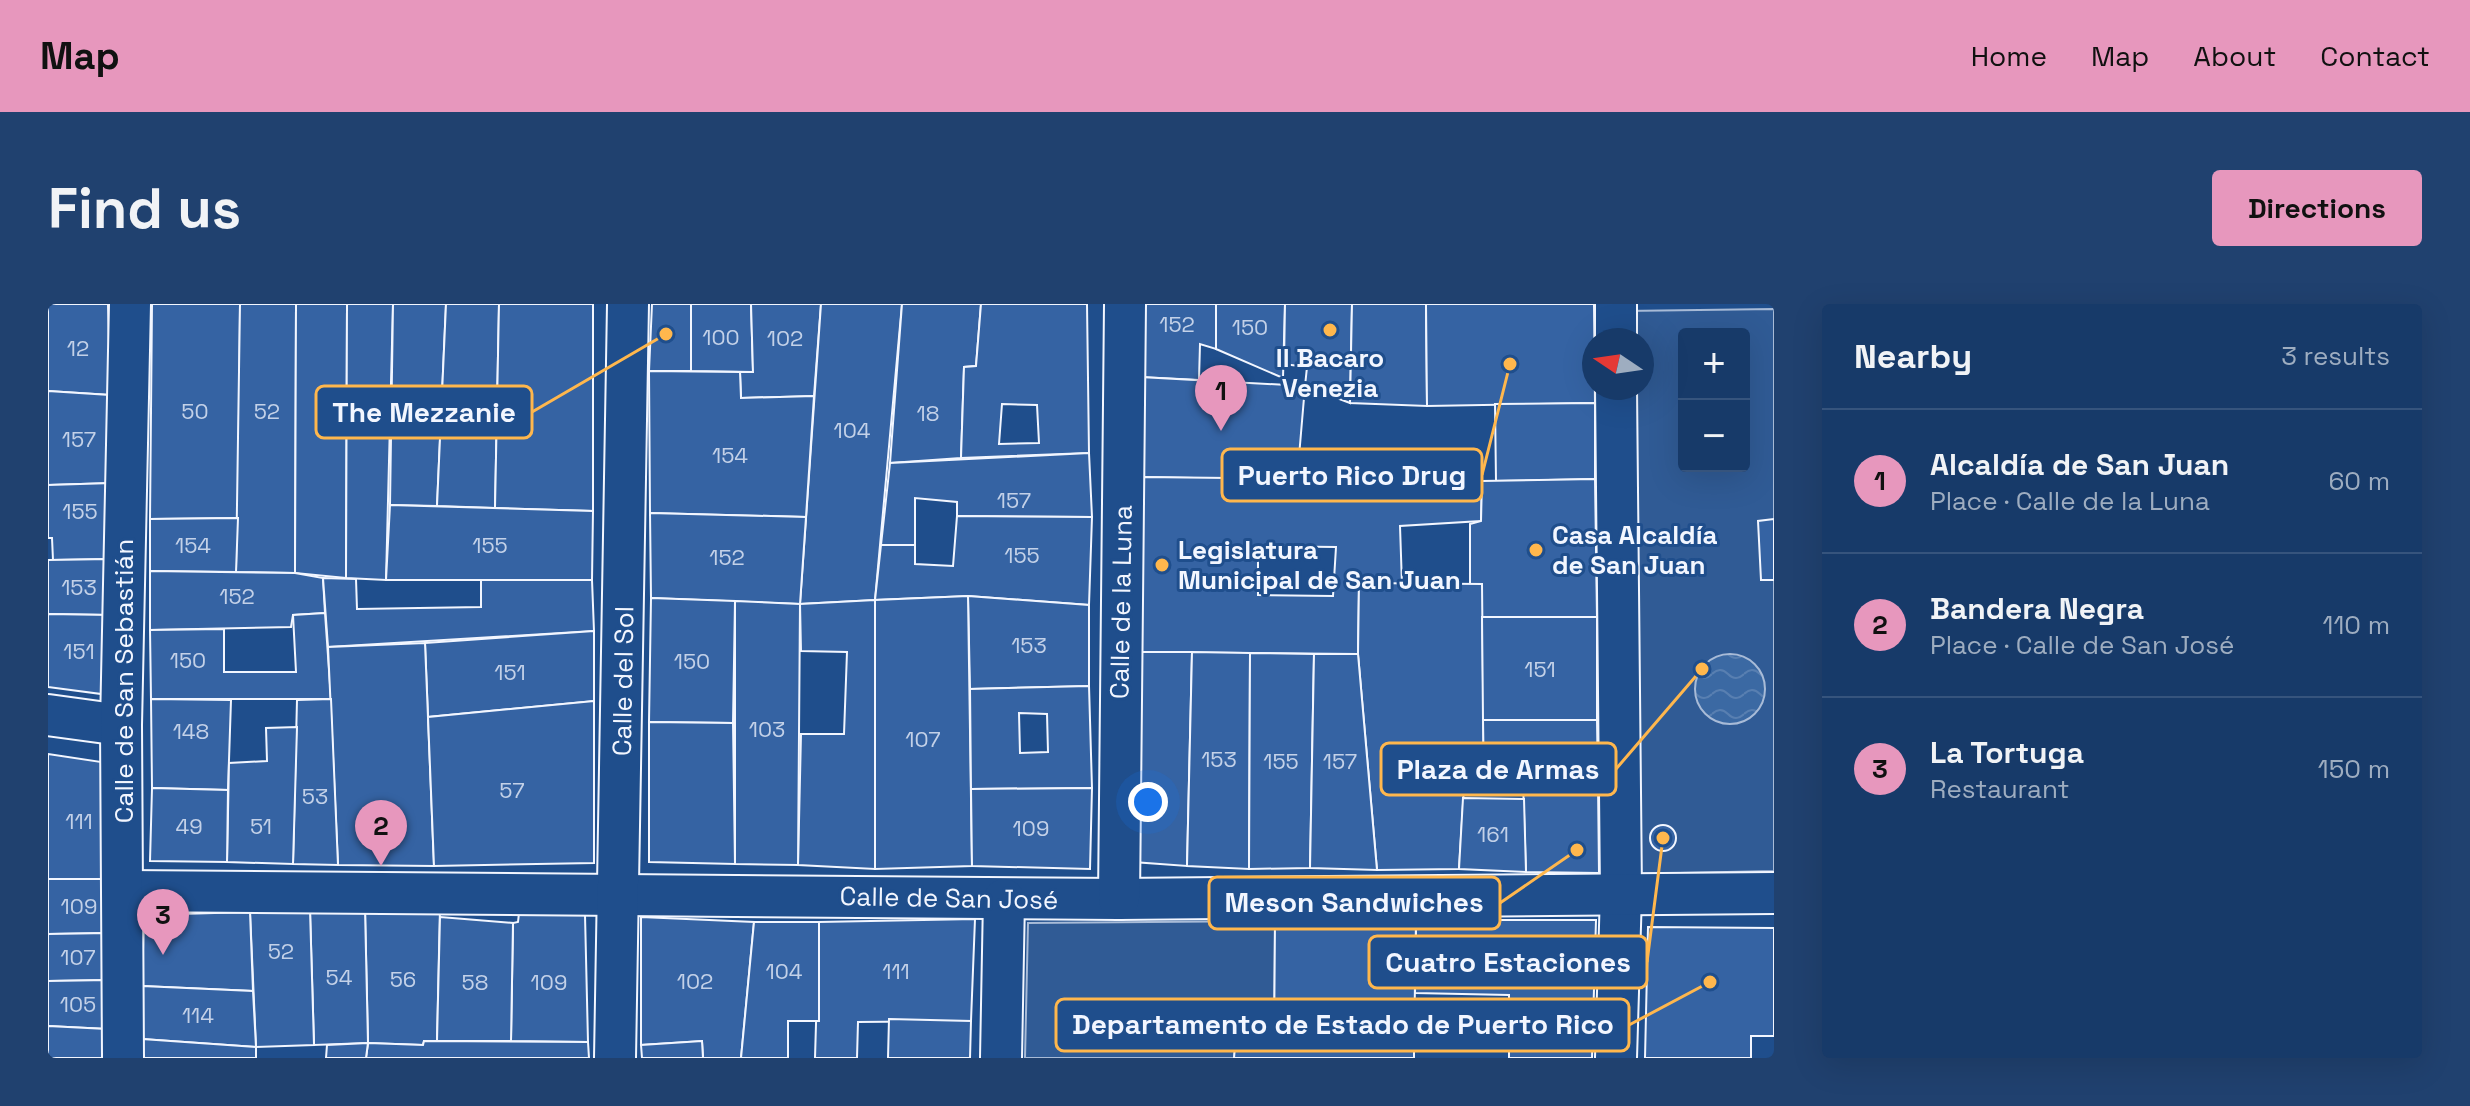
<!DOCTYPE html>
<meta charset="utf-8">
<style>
body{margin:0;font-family:"Space Grotesk",sans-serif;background:#20416f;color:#f1f3f6}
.controls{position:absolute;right:24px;top:24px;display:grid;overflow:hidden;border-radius:8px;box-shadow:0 8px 32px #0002}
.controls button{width:72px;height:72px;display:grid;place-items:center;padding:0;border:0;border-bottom:2px solid #36547d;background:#173a69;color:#f1f3f6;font:40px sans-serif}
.compass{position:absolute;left:1534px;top:24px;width:72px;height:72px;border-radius:50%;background:#173a69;box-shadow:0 8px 32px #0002;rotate:283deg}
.you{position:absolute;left:1100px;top:498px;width:28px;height:28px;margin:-20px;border:6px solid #fff;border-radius:50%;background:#1a73e8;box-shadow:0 0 0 12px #1a73e833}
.badge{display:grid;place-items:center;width:52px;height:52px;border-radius:50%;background:#e797bd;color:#111;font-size:26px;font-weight:700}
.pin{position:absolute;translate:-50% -66px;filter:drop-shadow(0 2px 4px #0008)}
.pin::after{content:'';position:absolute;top:42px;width:28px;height:24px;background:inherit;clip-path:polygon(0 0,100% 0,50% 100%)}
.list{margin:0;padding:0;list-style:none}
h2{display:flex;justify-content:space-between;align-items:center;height:104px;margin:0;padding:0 32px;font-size:34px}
h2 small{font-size:26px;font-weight:400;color:#9eadc0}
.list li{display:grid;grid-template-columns:52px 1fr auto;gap:24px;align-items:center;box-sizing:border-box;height:144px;padding:0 32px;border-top:2px solid #36547d}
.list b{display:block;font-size:30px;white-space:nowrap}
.list p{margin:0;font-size:26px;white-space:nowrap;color:#9eadc0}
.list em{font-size:26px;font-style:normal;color:#9eadc0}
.map{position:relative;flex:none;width:1726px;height:754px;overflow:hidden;border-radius:8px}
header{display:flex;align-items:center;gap:48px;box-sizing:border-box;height:112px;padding:0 40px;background:#e797bd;color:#111}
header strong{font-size:38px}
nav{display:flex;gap:44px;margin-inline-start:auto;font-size:28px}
.intro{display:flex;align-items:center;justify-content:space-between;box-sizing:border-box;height:192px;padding:0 48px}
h1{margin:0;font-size:56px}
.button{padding:20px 36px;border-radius:8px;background:#e797bd;color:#111;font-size:28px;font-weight:700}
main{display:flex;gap:48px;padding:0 48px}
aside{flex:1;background:#173a69;border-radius:8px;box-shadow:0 8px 32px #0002}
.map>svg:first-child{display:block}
.parking{fill:#305b95;stroke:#a8bbd7;stroke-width:2;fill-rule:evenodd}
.water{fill:url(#water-waves);stroke:#a8bbd7;stroke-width:2}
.building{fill:#3563a3;stroke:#f2f6ff;stroke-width:2;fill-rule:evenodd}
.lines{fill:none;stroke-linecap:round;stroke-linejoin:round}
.minor-casing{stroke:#f2f6ff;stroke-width:44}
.minor{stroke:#1f4e8c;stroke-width:40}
.poi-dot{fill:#ffb74d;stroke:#1f4e8c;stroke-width:3}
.labels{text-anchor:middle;stroke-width:6;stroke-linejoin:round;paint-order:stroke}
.number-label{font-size:22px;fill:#c3d1e8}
.poi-label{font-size:26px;font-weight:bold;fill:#f2f6ff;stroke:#1f4e8c;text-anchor:start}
.street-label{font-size:26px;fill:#f2f6ff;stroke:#1f4e8c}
.leader{fill:none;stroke:#ffb74d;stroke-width:3}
.callout-dot{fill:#ffb74d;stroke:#1f4e8c;stroke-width:3}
.callout{fill:#1f4e8c;stroke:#ffb74d;stroke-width:3}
.callout-label{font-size:28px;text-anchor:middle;font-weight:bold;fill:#f2f6ff}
</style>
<header>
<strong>Map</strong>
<nav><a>Home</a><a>Map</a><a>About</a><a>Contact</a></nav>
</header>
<div class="intro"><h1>Find us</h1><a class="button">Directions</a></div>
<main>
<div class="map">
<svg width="1726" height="754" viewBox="0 0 1726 754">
<defs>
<pattern id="water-waves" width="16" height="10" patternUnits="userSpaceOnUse" patternTransform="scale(2)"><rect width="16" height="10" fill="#3b69a3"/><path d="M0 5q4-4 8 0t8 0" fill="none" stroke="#587fb1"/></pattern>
</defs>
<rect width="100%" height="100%" fill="#1f4e8c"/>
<g class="parking">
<path d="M1726 5V567L1584 570 1577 84H1594V36H1577L1576 7ZM1636 30H1696V162H1636Z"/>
<path d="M1227 617 1226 742 1187 743 1186 754H977L980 619Z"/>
</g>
<circle class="water" cx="1682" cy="385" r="35"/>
<g class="building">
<path d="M0 0H60L62 91 0 87Z"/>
<path d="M104 0H192L190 214 102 215Z"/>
<path d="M192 0H248L247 269 188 268Z"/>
<path d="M248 0H299L298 274 247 269Z"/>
<path d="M299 0H345L338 276 298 274Z"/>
<path d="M345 0H398L389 202 342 201Z"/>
<path d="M398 0H451L447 204 389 202Z"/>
<path d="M451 0H545V207L447 204Z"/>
<path d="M604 0H643V67H601Z"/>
<path d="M643 0H703L705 68 643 67Z"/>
<path d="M703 0H773L766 92 693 94 692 68H705Z"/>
<path d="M773 0H854L827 296 752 300Z"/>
<path d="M854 0H933L928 62 916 63 913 154 842 159Z"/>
<path d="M933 0H1039L1041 149 913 154 916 63 928 62ZM954 100 989 101 991 139 951 140Z"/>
<path d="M1091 0H1168V45L1152 40 1151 76 1092 73Z"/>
<path d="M1168 0H1237L1235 74 1168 45Z"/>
<path d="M1237 0H1304L1302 99 1257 82 1259 63 1236 60Z"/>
<path d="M1304 0H1378L1379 102 1302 99Z"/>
<path d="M1378 0H1546L1547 99 1379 102Z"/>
<path d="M601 67 692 68 693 94 766 92 758 213 602 209Z"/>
<path d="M1092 73 1257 82 1249 176 1095 173Z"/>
<path d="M0 87 62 91 64 179 0 181Z"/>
<path d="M1547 99V175L1448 177 1447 100Z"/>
<path d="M1041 149 1044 213 909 212V198L867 194V241H833L842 159Z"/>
<path d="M1095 173 1434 177 1433 217 1352 222 1354 281 1311 279 1310 350 1090 348ZM1210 242 1288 243 1285 292 1210 291Z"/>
<path d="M1547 175 1549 313H1434V280H1422V220L1433 217 1434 177Z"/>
<path d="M64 179 62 255 5 256 4 234H0V181Z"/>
<path d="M342 201 545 207 544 276H338Z"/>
<path d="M602 209 758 213 752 300 603 294Z"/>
<path d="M909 212 1044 213 1041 301 920 292 827 296 833 241H867V260L905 262Z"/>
<path d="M190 214 188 268 102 267V215Z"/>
<path d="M1726 215V276H1713L1710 217Z"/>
<path d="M62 255V311L0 310V256Z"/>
<path d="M102 267 247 269 275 274 277 309 245 311 243 323 102 326Z"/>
<path d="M275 274 308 275 309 305 433 303V276H544L546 327 280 343Z"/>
<path d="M1311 279 1434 280 1436 480 1430 484 1425 467H1417L1411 565 1329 566 1310 350Z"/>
<path d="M920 292 1041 301V382L922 385Z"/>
<path d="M920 292 924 562 827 565V296Z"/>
<path d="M603 294 687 297 685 419 601 418Z"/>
<path d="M827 296V565L750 561 753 430H796L799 348 753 347 752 300Z"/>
<path d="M687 297 752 300 750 561 687 560Z"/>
<path d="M277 309 283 395H103L102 326 176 325V368H248L245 311Z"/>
<path d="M0 310 62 311 61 391 0 383Z"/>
<path d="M1434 313H1549V416H1435Z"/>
<path d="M546 327V397L380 413 377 339Z"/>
<path d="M377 339 386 562 290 561 280 343Z"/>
<path d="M1090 348H1144L1139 562 1085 558Z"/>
<path d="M1144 348 1202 349 1201 565 1139 562Z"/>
<path d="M1202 349 1266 350 1262 564 1201 565Z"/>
<path d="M1266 350H1310L1329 566 1262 564Z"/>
<path d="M1041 382 1044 484 923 485 922 385ZM971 409 999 410 1000 448 972 449Z"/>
<path d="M103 395 183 396 180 486 104 484Z"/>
<path d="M283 395 290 561 245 560 249 396Z"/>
<path d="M546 397V559L386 562 380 413Z"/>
<path d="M1435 416H1549L1550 479 1436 480Z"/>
<path d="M601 418 685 419 687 560 601 558Z"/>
<path d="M249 423 245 560 179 558 181 459 219 457 218 424Z"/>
<path d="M0 450 60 459 62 575H0Z"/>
<path d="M1475 479H1550L1551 569 1478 568Z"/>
<path d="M104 484 180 486 179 558 102 557Z"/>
<path d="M1044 484 1042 565 924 562 923 485Z"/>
<path d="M1415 494 1476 495 1478 568 1411 565Z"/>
<circle cx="1615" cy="534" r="13"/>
<path d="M0 575H62L61 629 0 630Z"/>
<path d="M392 604 389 737H376L375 741 320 739 317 605Z"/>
<path d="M317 605 320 739 266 741 262 606Z"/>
<path d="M262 606 266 741 208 743 202 608Z"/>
<path d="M202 608 205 687 94 682 96 611Z"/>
<path d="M471 609 537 611 540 738 463 737 465 619 470 618Z"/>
<path d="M392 613 465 619 463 737H389Z"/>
<path d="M593 613 706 618 693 754H655L654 737 593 741Z"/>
<path d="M927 615 923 717 810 718 809 754H767L771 618Z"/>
<path d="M1368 616H1548L1544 754H1461V691L1367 689Z"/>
<path d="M1368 616 1366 743 1226 742 1227 617Z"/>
<path d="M706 618H771V717H740V754H693Z"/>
<path d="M1600 623 1726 624V732H1703V754H1597Z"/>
<path d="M61 629V676L0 677V630Z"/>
<path d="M61 676 59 725 0 722V677Z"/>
<path d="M94 682 205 687 208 743 94 735Z"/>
<path d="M841 715 923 717 922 754H840Z"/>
<path d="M0 722 59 725 58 754H0Z"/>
<path d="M94 735 208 743V754H94Z"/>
<path d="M376 737 540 738 541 754H318L320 739 375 741Z"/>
<path d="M654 737 655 754H594L593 741Z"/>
<path d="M320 739 318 754H278L279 741Z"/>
<path d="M1187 743H1366V754H1186Z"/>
</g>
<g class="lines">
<g class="minor-casing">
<g id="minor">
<path d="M1568 0V36"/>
<path d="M1568 84 1573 589 1568 754"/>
<path d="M0 411 73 421"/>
<path d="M77 587 1071 595 1726 589"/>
<path d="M1071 595 1077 0"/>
<path d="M75 754 73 421 82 0"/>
<path d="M567 754 580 0"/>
<path d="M953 754 956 595"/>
</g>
</g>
<use href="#minor" class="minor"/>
</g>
<g class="poi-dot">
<circle cx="1282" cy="26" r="8"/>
<circle cx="1488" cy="246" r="8"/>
<circle cx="1114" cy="261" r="8"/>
</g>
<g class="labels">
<g class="number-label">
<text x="1129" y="28">152</text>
<text x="1202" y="31">150</text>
<text x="673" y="41">100</text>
<text x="737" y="42">102</text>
<text x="30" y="52">12</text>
<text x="147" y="115">50</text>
<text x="219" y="115">52</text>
<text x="880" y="117">18</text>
<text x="804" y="134">104</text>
<text x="31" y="143">157</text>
<text x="682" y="159">154</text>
<text x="966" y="204">157</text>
<text x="32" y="215">155</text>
<text x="145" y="249">154</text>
<text x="442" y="249">155</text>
<text x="974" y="259">155</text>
<text x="679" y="261">152</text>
<text x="31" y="291">153</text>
<text x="189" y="300">152</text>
<text x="981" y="349">153</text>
<text x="31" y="355">151</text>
<text x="140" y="364">150</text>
<text x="644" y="365">150</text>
<text x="1492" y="373">151</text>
<text x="462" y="376">151</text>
<text x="719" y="433">103</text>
<text x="143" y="435">148</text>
<text x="875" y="443">107</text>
<text x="1171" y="463">153</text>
<text x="1233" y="465">155</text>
<text x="1292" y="465">157</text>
<text x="464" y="494">57</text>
<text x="267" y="500">53</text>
<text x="31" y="525">111</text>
<text x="141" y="530">49</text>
<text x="213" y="530">51</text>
<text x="983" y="532">109</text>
<text x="1445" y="538">161</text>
<text x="31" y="610">109</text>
<text x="233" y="655">52</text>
<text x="30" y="661">107</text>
<text x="736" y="675">104</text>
<text x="848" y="675">111</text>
<text x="291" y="681">54</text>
<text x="355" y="683">56</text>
<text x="647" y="685">102</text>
<text x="427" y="686">58</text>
<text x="501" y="686">109</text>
<text x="30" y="708">105</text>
<text x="150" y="719">114</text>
</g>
<g class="poi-label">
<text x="1282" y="63" text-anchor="middle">Il Bacaro<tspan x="1282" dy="30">Venezia</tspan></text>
<text x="1504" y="240">Casa Alcaldía<tspan x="1504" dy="30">de San Juan</tspan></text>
<text x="1130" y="255">Legislatura<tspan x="1130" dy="30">Municipal de San Juan</tspan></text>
</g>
<g class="street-label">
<text transform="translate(1073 298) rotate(-89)" y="9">Calle de la Luna</text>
<text transform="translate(76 377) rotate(-90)" y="9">Calle de San Sebastián</text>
<text transform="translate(575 377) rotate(-89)" y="9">Calle del Sol</text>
<text transform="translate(901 594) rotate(1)" y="9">Calle de San José</text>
</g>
</g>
<path class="leader" d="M618 30L484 108M1462 60L1434 171M1654 365L1568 465M1529 546L1452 599M1615 534L1599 658M1662 678L1581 721"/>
<g class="callout-dot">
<circle cx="618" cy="30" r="8"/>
<circle cx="1462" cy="60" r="8"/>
<circle cx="1654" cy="365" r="8"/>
<circle cx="1529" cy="546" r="8"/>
<circle cx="1615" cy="534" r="8"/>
<circle cx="1662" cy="678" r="8"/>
</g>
<g class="callout">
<rect x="268" y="82" width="216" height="52" rx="8"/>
<rect x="1174" y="145" width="260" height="52" rx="8"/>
<rect x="1333" y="439" width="235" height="52" rx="8"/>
<rect x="1161" y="573" width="291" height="52" rx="8"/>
<rect x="1321" y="632" width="278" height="52" rx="8"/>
<rect x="1008" y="695" width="573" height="52" rx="8"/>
</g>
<g class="callout-label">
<text x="376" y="118">The Mezzanie</text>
<text x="1304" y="181">Puerto Rico Drug</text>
<text x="1450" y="475">Plaza de Armas</text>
<text x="1306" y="608">Meson Sandwiches</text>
<text x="1460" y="668">Cuatro Estaciones</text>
<text x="1295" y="730">Departamento de Estado de Puerto Rico</text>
</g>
</svg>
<div class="controls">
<button>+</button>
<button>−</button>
</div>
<svg class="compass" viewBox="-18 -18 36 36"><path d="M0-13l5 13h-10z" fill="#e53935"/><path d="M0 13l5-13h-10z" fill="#9eadc0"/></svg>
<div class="you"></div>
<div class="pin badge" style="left:1173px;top:127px">1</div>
<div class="pin badge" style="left:333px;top:562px">2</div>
<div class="pin badge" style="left:115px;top:651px">3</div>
</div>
<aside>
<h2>Nearby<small>3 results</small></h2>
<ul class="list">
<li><span class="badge">1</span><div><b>Alcaldía de San Juan</b><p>Place · Calle de la Luna</p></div><em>60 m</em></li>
<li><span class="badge">2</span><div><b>Bandera Negra</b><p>Place · Calle de San José</p></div><em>110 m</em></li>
<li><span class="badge">3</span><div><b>La Tortuga</b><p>Restaurant</p></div><em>150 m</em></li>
</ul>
</aside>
</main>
